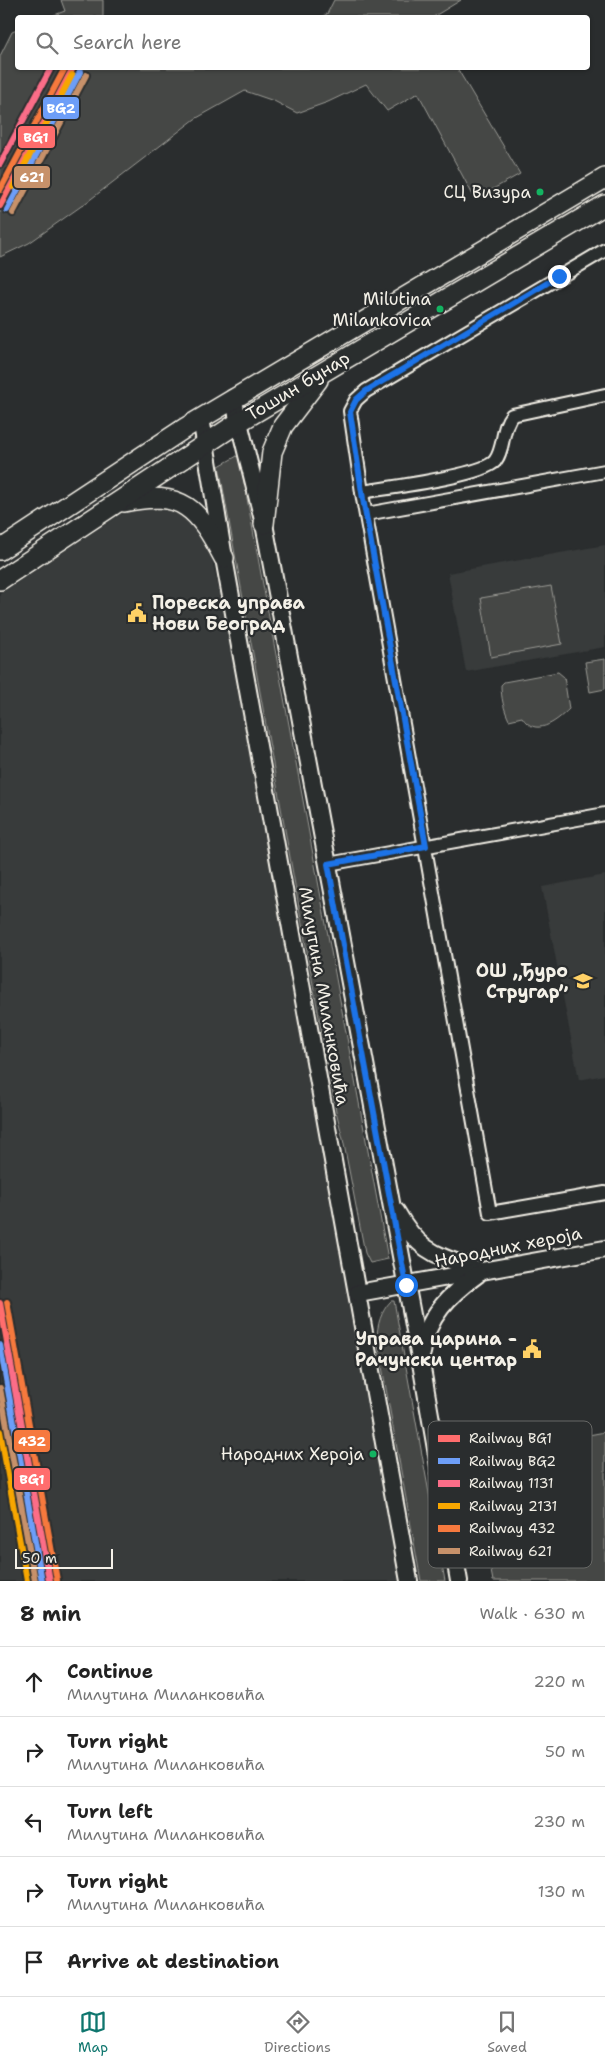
<!DOCTYPE html>
<meta charset="utf-8">
<style>
body{margin:0;font-family:"Shantell Sans",sans-serif;background:#f2f2f2;color:#222}
.scale{position:absolute;left:15px;bottom:12px;width:98px;box-sizing:border-box;padding-left:5px;border:2px solid #f4f1e8;border-top:0;font-size:14px;line-height:18px;white-space:nowrap;color:#f4f1e8;-webkit-text-stroke:4px #2a2d2e;paint-order:stroke}
.stop{position:absolute;width:15px;height:15px;margin:-11px;border:4px solid #1a73e8;border-radius:50%;background:#fff}
.stop.end{background:#1a73e8;border-color:#fff;box-shadow:0 1px 5px #0008}
.list{margin:0;padding:0;list-style:none}
h2{display:flex;justify-content:space-between;align-items:center;height:65px;margin:0;padding:0 20px;font-size:21px}
h2 small{font-size:16px;font-weight:400;color:#767676}
.list li{display:grid;grid-template-columns:32px 1fr auto;gap:15px;align-items:center;box-sizing:border-box;height:70px;padding:0 20px;border-top:1px solid #e0e0e0}
.list b{display:block;font-size:19px;white-space:nowrap}
.list p{margin:0;font-size:16px;white-space:nowrap;color:#767676}
.list em{font-size:16px;font-style:normal;color:#767676}
.icon{flex:none;width:28px;height:28px;fill:none;stroke:currentColor;stroke-width:2;stroke-linecap:round;stroke-linejoin:round}
.map{position:relative;flex:none;width:605px;height:1581px;overflow:hidden}
.search{position:absolute;background:#fff;box-shadow:0 1px 4px #0004;left:15px;right:15px;top:15px;height:55px;display:flex;align-items:center;gap:12px;box-sizing:border-box;padding:0 18px;border-radius:5px;color:#767676;font-size:19px}
.sheet{height:415px;background:#fff}
nav{display:flex;justify-content:space-around;align-items:center;box-sizing:border-box;height:70px;border-top:1px solid #e0e0e0;background:#fff;font-size:14px;color:#767676}
nav a{display:grid;justify-items:center;gap:2px}
nav .on{color:#0f766e}
.map>svg:first-child{display:block}
.built{fill:#373a3a}
.green{fill:#444645;stroke:#9c9c96}
.lines{fill:none;stroke-linecap:round;stroke-linejoin:round}
.minor-casing{stroke:#f4f1e8;stroke-width:16}
.tertiary-casing{stroke:#f4f1e8;stroke-width:20}
.secondary-casing{stroke:#f4f1e8;stroke-width:22}
.minor{stroke:#2a2d2e;stroke-width:12}
.tertiary{stroke:#2a2d2e;stroke-width:16}
.secondary{stroke:#2a2d2e;stroke-width:19}
.rail-1-casing{stroke:#2a2d2e;stroke-width:10}
.rail-2-casing{stroke:#2a2d2e;stroke-width:10}
.rail-3-casing{stroke:#2a2d2e;stroke-width:10}
.rail-4-casing{stroke:#2a2d2e;stroke-width:10}
.rail-5-casing{stroke:#2a2d2e;stroke-width:10}
.rail-6-casing{stroke:#2a2d2e;stroke-width:10}
.rail-1{stroke:#ff6d6d;stroke-width:6}
.rail-2{stroke:#6d9ef8;stroke-width:6}
.rail-3{stroke:#fb6d88;stroke-width:6}
.rail-4{stroke:#f7a600;stroke-width:6}
.rail-5{stroke:#f6793e;stroke-width:6}
.rail-6{stroke:#c7916a;stroke-width:6}
.route{stroke:#1a73e8;stroke-width:6}
.bus-dot{fill:#13b361;stroke:#2a2d2e;stroke-width:2}
.labels{text-anchor:middle;stroke-width:4.5;stroke-linejoin:round;paint-order:stroke}
.bus-label{font-size:17px;fill:#f4f1e8;stroke:#2a2d2e;text-anchor:end}
.street-label{font-size:18px;fill:#f4f1e8;stroke:#2a2d2e}
.poi-label{font-size:18px;font-weight:bold;fill:#f4f1e8;stroke:#2a2d2e;text-anchor:end}
.key{fill:#2a2d2e;stroke:#676866;stroke-width:1}
.key-label{font-size:14px;fill:#f4f1e8}
.line-badge{stroke:#2a2d2e;stroke-width:2}
.badge-label{font-size:14px;text-anchor:middle;font-weight:bold;fill:#fff}
</style>
<div class="map">
<svg width="605" height="1581" viewBox="0 0 605 1581">
<rect width="100%" height="100%" fill="#2a2d2e"/>
<filter id="ink" filterUnits="userSpaceOnUse"><feTurbulence type="fractalNoise" baseFrequency=".02" numOctaves="2"/><feDisplacementMap in="SourceGraphic" scale="10" xChannelSelector="R" yChannelSelector="G"/><feConvolveMatrix kernelMatrix="1 2 1 2 8 2 1 2 1" color-interpolation-filters="sRGB"/></filter>
<g filter="url(#ink)">
<g class="built">
<path d="M176 506 208 543 220 593 402 1581H0V594L130 508Z"/>
<path d="M605 545V647L466 672 448 573Z"/>
<path d="M605 875V1075L579 1080 542 887Z"/>
</g>
<g class="green">
<path d="M61 0H103V17H49L65 11Z"/>
<path d="M334 0H461L433 17H321L327 14Z"/>
<path d="M17 30 18 68H457L520 174 475 199 418 93 387 111 366 84 328 102 297 113 274 101 245 91 195 119 87 202 29 243 0 257V56L12 32Z"/>
<path d="M239 455 388 1259 370 1263 365 1253 343 1139 336 1111 219 466Z"/>
<path d="M551 586 562 644 491 657 481 598Z"/>
<path d="M605 659V689L590 692 585 662Z"/>
<path d="M558 672 564 677 569 709C556 722 535 738 522 717L509 720C504 710 501 697 501 685L504 682Z"/>
<path d="M391 1301H394L445 1581H421L377 1339C377 1325 381 1311 391 1301Z"/>
<path d="M605 1432V1581H493L469 1457Z"/>
</g>
<g class="lines">
<g class="minor-casing">
<g id="minor">
<path d="M605 250 366 391 356 400 350 411 363 499 490 1213 605 1193"/>
<path d="M362 492C386 488 482 476 495 461 505 448 501 428 512 415L605 395"/>
<path d="M366 514 605 471"/>
<path d="M328 864 605 814"/>
</g>
</g>
<g class="tertiary-casing">
<g id="tertiary">
<path d="M233 398 264 524 282 619 421 1363 459 1581"/>
<path d="M201 418 224 558 409 1581"/>
<path d="M396 1211C420 1254 437 1255 481 1271"/>
<path d="M358 1293 605 1249"/>
<path d="M422 1353C426 1317 450 1294 478 1274"/>
</g>
</g>
<g class="secondary-casing">
<g id="secondary">
<path d="M124 502C183 489 198 509 224 558"/>
<path d="M264 524 272 452 283 426 318 380"/>
<path d="M0 550 185 428 605 178"/>
<path d="M0 580 239 422 605 205"/>
</g>
</g>
<use href="#minor" class="minor"/>
<use href="#tertiary" class="tertiary"/>
<use href="#secondary" class="secondary"/>
<g class="rail-1-casing">
<g id="rail-1">
<path d="M0 206 73 68"/>
<path d="M0 1303 50 1581"/>
</g>
</g>
<g class="rail-2-casing">
<g id="rail-2">
<path d="M7 210 80 72"/>
<path d="M0 1345 42 1581"/>
</g>
</g>
<g class="rail-3-casing">
<g id="rail-3">
<path d="M0 164 51 68"/>
<path d="M7 1345 49 1580"/>
</g>
</g>
<g class="rail-4-casing">
<g id="rail-4">
<path d="M13 187 72 75"/>
<path d="M0 1431 27 1581"/>
</g>
</g>
<g class="rail-5-casing">
<g id="rail-5">
<path d="M0 190 65 68"/>
<path d="M7 1302 57 1580"/>
</g>
</g>
<g class="rail-6-casing">
<g id="rail-6">
<path d="M13 213 86 75"/>
<path d="M0 1388 35 1581"/>
</g>
</g>
<use href="#rail-1" class="rail-1"/>
<use href="#rail-2" class="rail-2"/>
<use href="#rail-3" class="rail-3"/>
<use href="#rail-4" class="rail-4"/>
<use href="#rail-5" class="rail-5"/>
<use href="#rail-6" class="rail-6"/>
</g>
</g>
<g class="lines" filter="url(#ink)">
<path class="route" d="M406 1285 328 864 426 846 363 499 350 412 356 400 366 391 559 276"/>
</g>
<defs>
<g id="civic-bare" transform="scale(1.5)"><path d="M-.6-6.5H3V-4.5H.6V-3L4-1V1h2V6H-6V1h2V-1L-.6-3ZM-1.2 2.5V6h2.4V2.5Z" fill="#ffd166" stroke="#2a2d2e" stroke-width="2.5" paint-order="stroke"/></g>
<g id="school-bare" transform="scale(1.5)"><path d="M0-5L7-2L0 1L-7-2ZM-4 1L0 2.5L4 1V4Q0 6-4 4Z" fill="#ffd166" stroke="#2a2d2e" stroke-width="2.5" paint-order="stroke"/></g>
</defs>
<g fill-rule="evenodd">
<use href="#civic-bare" x="137" y="613"/>
<use href="#school-bare" x="583" y="981"/>
<use href="#civic-bare" x="532" y="1349"/>
</g>
<g class="bus-dot">
<circle cx="540" cy="192" r="4.5"/>
<circle cx="440" cy="309" r="4.5"/>
<circle cx="373" cy="1454" r="4.5"/>
</g>
<g class="labels">
<g class="bus-label">
<text x="531" y="198">СЦ Визура</text>
<text x="431" y="305">Milutina<tspan x="431" dy="21">Milankovica</tspan></text>
<text x="364" y="1460">Народних Хероја</text>
</g>
<g class="street-label">
<text transform="translate(298 386) rotate(-31)" y="6">Тошин бунар</text>
<text transform="translate(324 996) rotate(80)" y="6">Милутина Миланковића</text>
<text transform="translate(508 1247) rotate(-11)" y="6">Народних хероја</text>
</g>
<g class="poi-label">
<text x="152" y="609" text-anchor="start">Пореска управа<tspan x="152" dy="21">Нови Београд</tspan></text>
<text x="568" y="977">ОШ „Ђуро<tspan x="568" dy="21">Стругар”</tspan></text>
<text x="517" y="1345">Управа царина -<tspan x="517" dy="21">Рачунски центар</tspan></text>
</g>
</g>
<rect x="428" y="1421" width="164" height="147" rx="8" class="key"/>
<rect x="438" y="1435" width="22" height="7" fill="#ff6d6d"/>
<rect x="438" y="1458" width="22" height="6" fill="#6d9ef8"/>
<rect x="438" y="1480" width="22" height="7" fill="#fb6d88"/>
<rect x="438" y="1503" width="22" height="6" fill="#f7a600"/>
<rect x="438" y="1525" width="22" height="7" fill="#f6793e"/>
<rect x="438" y="1548" width="22" height="6" fill="#c7916a"/>
<g class="key-label">
<text x="469" y="1443">Railway BG1</text>
<text x="469" y="1466">Railway BG2</text>
<text x="469" y="1488">Railway 1131</text>
<text x="469" y="1511">Railway 2131</text>
<text x="469" y="1533">Railway 432</text>
<text x="469" y="1556">Railway 621</text>
</g>
<g class="line-badge">
<rect x="42" y="96" width="38" height="24" rx="5" fill="#6d9ef8"/>
<rect x="17" y="125" width="39" height="24" rx="5" fill="#ff6d6d"/>
<rect x="13" y="165" width="38" height="24" rx="5" fill="#c7916a"/>
<rect x="13" y="1429" width="38" height="24" rx="5" fill="#f6793e"/>
<rect x="13" y="1467" width="38" height="24" rx="5" fill="#ff6d6d"/>
</g>
<g class="badge-label">
<text x="61" y="113">BG2</text>
<text x="36" y="142">BG1</text>
<text x="32" y="182">621</text>
<text x="32" y="1446">432</text>
<text x="32" y="1484">BG1</text>
</g>
</svg>
<div class="scale">50 m</div>
<div class="stop" style="left:406px;top:1285px"></div>
<div class="stop end" style="left:559px;top:276px"></div>
<div class="search"><svg class="icon" aria-label="search" viewBox="0 0 24 24"><circle cx="10" cy="10" r="6"/><path d="M15 15l6 6"/></svg>Search here</div>
</div>
<section class="sheet">
<h2>8 min<small>Walk · 630 m</small></h2>
<ul class="list">
<li><svg class="icon" aria-label="ahead" viewBox="0 0 24 24"><path d="M12 20V5M6 11l6-6 6 6"/></svg><div><b>Continue</b><p>Милутина Миланковића</p></div><em>220 m</em></li>
<li><svg class="icon" aria-label="right" viewBox="0 0 24 24"><path d="M7 20v-9h11M14 6l5 5-5 5"/></svg><div><b>Turn right</b><p>Милутина Миланковића</p></div><em>50 m</em></li>
<li><svg class="icon" aria-label="left" viewBox="0 0 24 24"><path d="M17 20v-9H6M10 6l-5 5 5 5"/></svg><div><b>Turn left</b><p>Милутина Миланковића</p></div><em>230 m</em></li>
<li><svg class="icon" aria-label="right" viewBox="0 0 24 24"><path d="M7 20v-9h11M14 6l5 5-5 5"/></svg><div><b>Turn right</b><p>Милутина Миланковића</p></div><em>130 m</em></li>
<li><svg class="icon" aria-label="arrive" viewBox="0 0 24 24"><path d="M6 21V4h12l-3 4 3 4H6"/></svg><div><b>Arrive at destination</b></div></li>
</ul>
</section>
<nav>
<a class="on"><svg class="icon" aria-label="map" viewBox="0 0 24 24"><path d="M3 6l6-2 6 2 6-2v14l-6 2-6-2-6 2zM9 4v14M15 6v14"/></svg>Map</a>
<a><svg class="icon" aria-label="directions" viewBox="0 0 24 24"><path d="M12 3l9 9-9 9-9-9zM9 14v-3h6M13 9l2 2-2 2"/></svg>Directions</a>
<a><svg class="icon" aria-label="saved" viewBox="0 0 24 24"><path d="M7 4h10v16l-5-4-5 4z"/></svg>Saved</a>
</nav>
